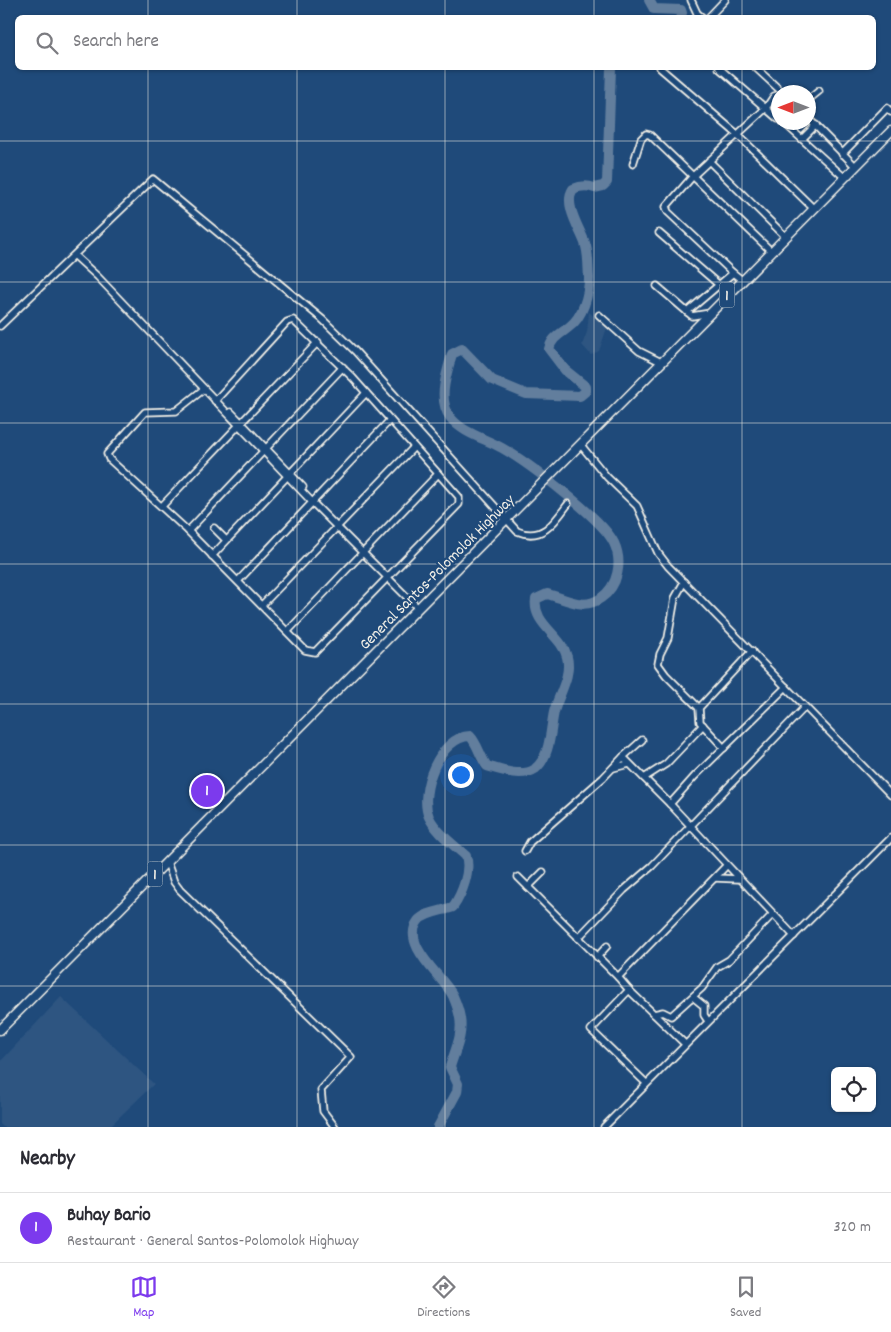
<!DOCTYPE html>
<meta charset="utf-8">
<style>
body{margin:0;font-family:Dekko,sans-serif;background:#f2f2f3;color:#2b2b33}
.controls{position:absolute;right:15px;bottom:15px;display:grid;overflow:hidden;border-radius:8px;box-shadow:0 1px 4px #0004}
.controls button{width:45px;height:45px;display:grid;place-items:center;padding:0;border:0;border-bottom:1px solid #e1e1e2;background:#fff;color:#2b2b33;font:25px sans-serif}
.compass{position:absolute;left:771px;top:85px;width:45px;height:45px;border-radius:50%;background:#fff;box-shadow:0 1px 4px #0004;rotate:270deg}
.you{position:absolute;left:460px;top:774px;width:18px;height:18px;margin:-12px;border:4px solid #fff;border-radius:50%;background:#1a73e8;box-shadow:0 0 0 8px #1a73e833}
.badge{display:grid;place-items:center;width:32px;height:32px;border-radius:50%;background:#7c3aed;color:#fff;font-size:16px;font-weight:700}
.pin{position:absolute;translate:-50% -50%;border:2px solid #fff;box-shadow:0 1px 5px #0006}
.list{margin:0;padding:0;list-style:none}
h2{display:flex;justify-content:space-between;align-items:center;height:65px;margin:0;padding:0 20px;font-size:21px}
h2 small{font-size:16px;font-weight:400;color:#7c7c81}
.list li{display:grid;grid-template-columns:32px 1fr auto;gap:15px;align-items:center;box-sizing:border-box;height:70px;padding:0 20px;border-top:1px solid #e1e1e2}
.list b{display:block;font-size:19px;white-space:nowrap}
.list p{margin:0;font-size:16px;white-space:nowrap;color:#7c7c81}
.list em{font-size:16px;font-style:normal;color:#7c7c81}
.icon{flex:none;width:28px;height:28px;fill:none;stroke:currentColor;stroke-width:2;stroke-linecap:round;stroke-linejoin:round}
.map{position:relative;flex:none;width:891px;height:1127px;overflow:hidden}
.search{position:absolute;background:#fff;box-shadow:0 1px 4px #0004;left:15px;right:15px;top:15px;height:55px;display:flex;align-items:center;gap:12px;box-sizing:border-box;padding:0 18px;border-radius:8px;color:#7c7c81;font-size:19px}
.sheet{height:135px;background:#fff}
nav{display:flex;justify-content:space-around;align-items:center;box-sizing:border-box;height:70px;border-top:1px solid #e1e1e2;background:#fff;font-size:14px;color:#7c7c81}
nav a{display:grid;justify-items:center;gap:2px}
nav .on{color:#7c3aed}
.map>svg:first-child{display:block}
.built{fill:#2d5581}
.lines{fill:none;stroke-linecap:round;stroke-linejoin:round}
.river{stroke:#627e9d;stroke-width:10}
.minor-casing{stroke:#f4f1e8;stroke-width:9}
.highway-casing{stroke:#f4f1e8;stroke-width:11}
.minor{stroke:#1f4a7a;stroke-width:5.5}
.highway{stroke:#1f4a7a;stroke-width:8}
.grid{fill:none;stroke:#f4f1e8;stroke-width:1;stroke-opacity:0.55}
.labels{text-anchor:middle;stroke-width:4.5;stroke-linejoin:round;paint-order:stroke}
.shield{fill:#1f4a7a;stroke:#b4bfc7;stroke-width:1}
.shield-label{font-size:15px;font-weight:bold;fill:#f4f1e8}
.street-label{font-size:16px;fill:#f4f1e8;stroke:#1f4a7a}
</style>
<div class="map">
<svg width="891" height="1127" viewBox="0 0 891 1127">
<rect width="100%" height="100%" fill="#1f4a7a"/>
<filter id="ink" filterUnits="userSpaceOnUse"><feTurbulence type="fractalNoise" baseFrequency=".02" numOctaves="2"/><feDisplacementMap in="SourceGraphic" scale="10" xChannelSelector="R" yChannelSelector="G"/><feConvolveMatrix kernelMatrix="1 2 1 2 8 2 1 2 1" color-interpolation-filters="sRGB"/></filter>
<g filter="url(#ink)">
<g class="built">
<path d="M589 312 607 328 599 351 591 355 582 345 587 332Z"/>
<path d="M61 997 154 1084 109 1127H3L0 1124V1062Z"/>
</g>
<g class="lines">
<g class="river">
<path d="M649 0 654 9 681 10 682 13 680 18"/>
<path d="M438 1127 457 1092 458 1084 450 1067C455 1050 463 1036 460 1018 459 1011 456 1003 453 996 444 977 400 945 418 921 425 912 443 911 453 907 462 894 471 871 466 856 454 845 436 832 429 817 418 792 440 736 470 736 478 744 480 757 487 766 500 770 522 778 535 769 551 756 550 730 554 712 558 695 572 676 567 657 562 635 532 624 536 599L547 594C565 598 583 611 601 598 618 586 623 562 614 543 603 519 527 462 502 448 484 438 462 433 450 417 437 399 447 373 452 354L462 349 492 380 526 394 580 396 586 391V387L565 370 549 349C552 337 561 334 569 327 583 317 589 294 589 278 588 267 589 254 585 243 580 229 563 204 573 189 580 186 587 185 594 188L603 186 607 182 611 68"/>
</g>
<g class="minor-casing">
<g id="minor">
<path d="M691 0 697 13 703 18"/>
<path d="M708 18 725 0"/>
<path d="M660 68 737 134 814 209"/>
<path d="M719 68 778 119"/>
<path d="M756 68 782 92"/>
<path d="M808 100 819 91"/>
<path d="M808 118 856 167"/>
<path d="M783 122 845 178"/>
<path d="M802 139 816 125"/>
<path d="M842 154 887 108 891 112"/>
<path d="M709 161 786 237"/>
<path d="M633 164 641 139 646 134 650 135 771 251"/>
<path d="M659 233 718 284"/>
<path d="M75 256 98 277 312 502 418 608"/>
<path d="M733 273 668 212 666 207 693 176 766 108 774 96 778 95"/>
<path d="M657 286 692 316 710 313"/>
<path d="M687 312 733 273 742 280"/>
<path d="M599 315 639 351 661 362"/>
<path d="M0 326 153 179 322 319 355 351 517 531C542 542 555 522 568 504"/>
<path d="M215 401 287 322 293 320 353 378 459 497V504L315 652 305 650 188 531 343 367"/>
<path d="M231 412 303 487"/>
<path d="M580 444 607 477 637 506 658 553 668 566 891 795"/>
<path d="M162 506 318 342"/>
<path d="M214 528 226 540"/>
<path d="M188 531 109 459 107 454 145 412 176 411 204 389"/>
<path d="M212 556 366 393"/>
<path d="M238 581 390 420"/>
<path d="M684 582 675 598 668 638 660 654 658 664 666 675 699 708"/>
<path d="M262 605 414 447"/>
<path d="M288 631 438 474"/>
<path d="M786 687 695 776 670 804 794 936"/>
<path d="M642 740 623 757 670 804"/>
<path d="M724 748 700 722 699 708 752 651"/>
<path d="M613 768 629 764"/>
<path d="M644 778 666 764 703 725"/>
<path d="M525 851 530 842 603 778 623 757"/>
<path d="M167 862 174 882 180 890 351 1057 321 1090 323 1111 335 1127"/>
<path d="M518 877 618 977"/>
<path d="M715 878 738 879"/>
<path d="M528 887 543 872"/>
<path d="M578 938 624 890 652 866 805 707"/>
<path d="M597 957 607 946"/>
<path d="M629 990 618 977 726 866"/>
<path d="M693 997 704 1006V1015L708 1021"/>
<path d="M654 1014 663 1012 671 1016 702 988 717 967 729 960 772 915"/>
<path d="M646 1083 591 1030 629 990 685 1044"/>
<path d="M604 1127 891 838"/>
</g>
</g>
<g class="highway-casing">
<path id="highway" d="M0 1030 891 131"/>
</g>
<use href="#minor" class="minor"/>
<use href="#highway" class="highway"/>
</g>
</g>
<path class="grid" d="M148 0V18M297 0V18M445 0V18M594 0V18M742 0V18M148 68V1127M297 68V1127M445 68V1127M594 68V1127M742 68V1127M0 141H891M0 282H891M0 423H891M0 564H891M0 704H891M0 845H891M0 986H891"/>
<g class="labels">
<g class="shield">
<rect x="719.5" y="282.5" width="15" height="25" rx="4"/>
<rect x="147.5" y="861.5" width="15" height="25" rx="4"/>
</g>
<g class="shield-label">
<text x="727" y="300">1</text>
<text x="155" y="879">1</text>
</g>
<g class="street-label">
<text transform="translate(436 571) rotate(-45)" y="6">General Santos-Polomolok Highway</text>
</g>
</g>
</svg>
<div class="controls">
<button><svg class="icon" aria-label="locate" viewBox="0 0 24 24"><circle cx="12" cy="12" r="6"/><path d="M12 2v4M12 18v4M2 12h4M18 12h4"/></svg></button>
</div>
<svg class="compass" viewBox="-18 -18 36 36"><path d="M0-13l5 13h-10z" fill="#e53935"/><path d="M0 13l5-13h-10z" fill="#7c7c81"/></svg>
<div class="you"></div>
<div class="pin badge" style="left:207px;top:791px">1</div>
<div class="search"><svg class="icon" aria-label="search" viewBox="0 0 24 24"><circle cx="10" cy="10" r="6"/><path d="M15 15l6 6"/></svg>Search here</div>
</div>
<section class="sheet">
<h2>Nearby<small></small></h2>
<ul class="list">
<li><span class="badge">1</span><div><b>Buhay Bario</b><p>Restaurant · General Santos-Polomolok Highway</p></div><em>320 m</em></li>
</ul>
</section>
<nav>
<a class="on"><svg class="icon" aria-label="map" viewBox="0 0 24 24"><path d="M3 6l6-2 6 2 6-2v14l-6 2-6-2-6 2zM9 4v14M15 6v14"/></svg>Map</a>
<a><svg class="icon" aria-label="directions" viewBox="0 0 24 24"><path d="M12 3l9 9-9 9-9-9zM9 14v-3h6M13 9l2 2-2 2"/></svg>Directions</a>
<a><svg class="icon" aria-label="saved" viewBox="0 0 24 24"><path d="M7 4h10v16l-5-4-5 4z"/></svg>Saved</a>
</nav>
